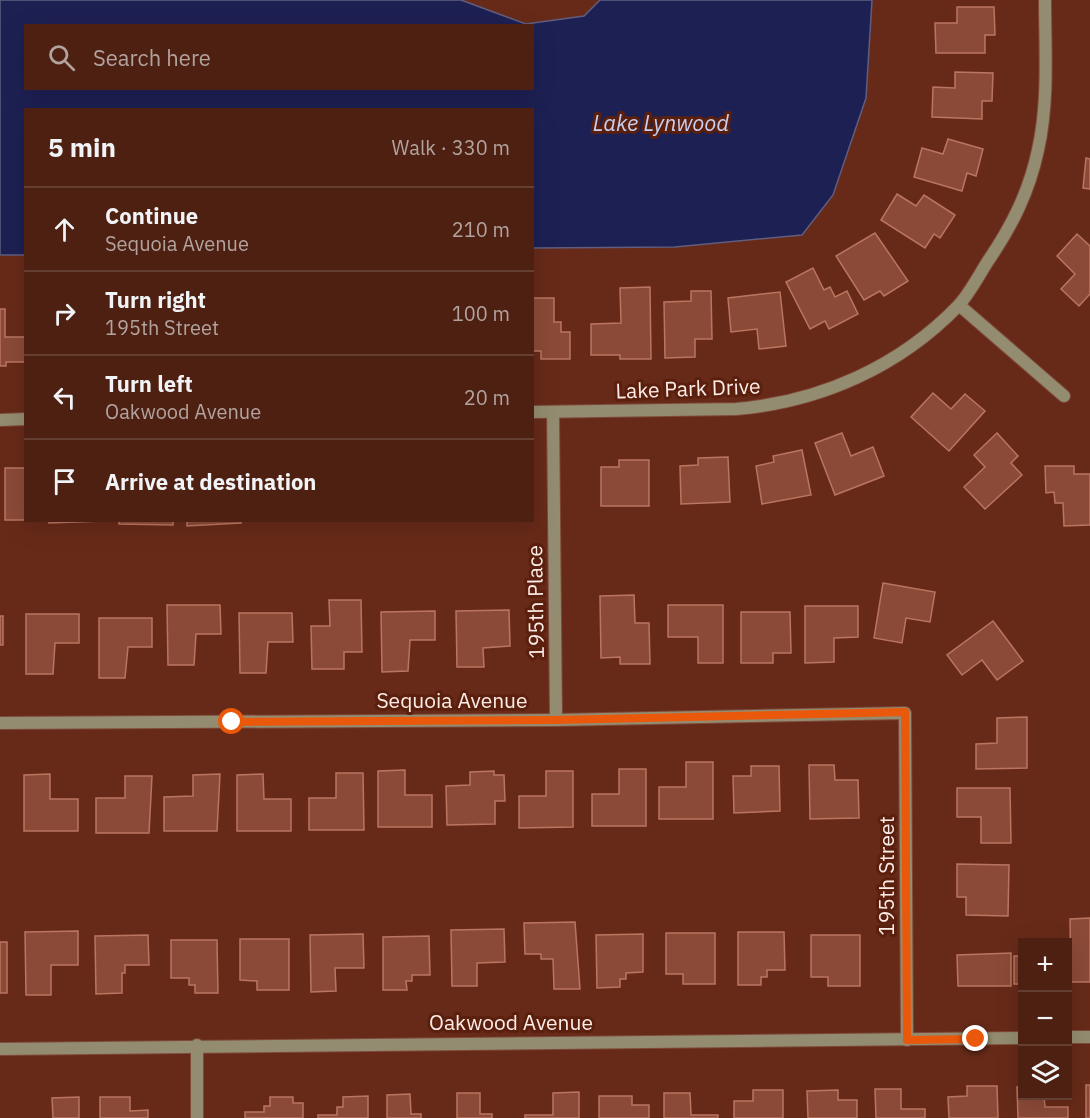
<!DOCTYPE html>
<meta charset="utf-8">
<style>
body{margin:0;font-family:"IBM Plex Sans",sans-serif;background:#54281b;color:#f1f3f6}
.controls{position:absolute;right:18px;bottom:18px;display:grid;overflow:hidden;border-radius:0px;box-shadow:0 6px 24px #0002}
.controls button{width:54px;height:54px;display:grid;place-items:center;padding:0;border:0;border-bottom:2px solid #643e32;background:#4d2012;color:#f1f3f6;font:30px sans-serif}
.stop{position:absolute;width:18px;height:18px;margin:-14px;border:4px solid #ea580c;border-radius:50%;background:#fff}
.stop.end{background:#ea580c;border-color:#fff;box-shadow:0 2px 6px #0008}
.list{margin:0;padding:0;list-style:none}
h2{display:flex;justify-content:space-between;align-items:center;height:78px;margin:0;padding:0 24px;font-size:26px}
h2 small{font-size:20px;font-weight:400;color:#b3a39f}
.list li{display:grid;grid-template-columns:39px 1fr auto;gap:18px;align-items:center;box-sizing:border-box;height:84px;padding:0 24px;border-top:2px solid #643e32}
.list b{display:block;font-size:22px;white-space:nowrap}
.list p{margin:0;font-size:20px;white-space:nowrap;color:#b3a39f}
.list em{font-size:20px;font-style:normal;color:#b3a39f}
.icon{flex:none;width:33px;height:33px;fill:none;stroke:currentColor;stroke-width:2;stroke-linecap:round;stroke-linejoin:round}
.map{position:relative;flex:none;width:1090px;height:1118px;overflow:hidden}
.search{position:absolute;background:#4d2012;box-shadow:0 6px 24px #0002;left:24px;top:24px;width:510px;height:66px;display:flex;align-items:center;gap:15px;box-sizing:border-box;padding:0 21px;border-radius:0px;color:#b3a39f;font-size:22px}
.panel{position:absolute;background:#4d2012;box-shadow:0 6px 24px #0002;left:24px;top:108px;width:510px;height:414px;border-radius:0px}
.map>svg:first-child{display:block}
.water{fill:#1d2052;stroke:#605d7f;stroke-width:1.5;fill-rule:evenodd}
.building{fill:#8b4a38;stroke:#ba7561;stroke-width:1.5}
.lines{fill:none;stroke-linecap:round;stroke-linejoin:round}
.street-casing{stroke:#7f4939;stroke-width:14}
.street{stroke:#938c70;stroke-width:12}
.route{stroke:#ea580c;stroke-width:8}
.labels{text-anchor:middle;stroke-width:6;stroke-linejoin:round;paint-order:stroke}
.street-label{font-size:21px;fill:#fcece7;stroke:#5b1f0d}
.water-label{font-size:22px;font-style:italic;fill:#c8cff2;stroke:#5b1f0d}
</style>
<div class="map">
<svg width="1090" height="1118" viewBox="0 0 1090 1118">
<rect width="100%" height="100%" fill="#672a18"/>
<path class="water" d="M0 0H461L526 24 584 16 600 0H872L866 98 833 195 802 235 675 247 533 248 532 110H26L25 255H0ZM26 26H532V88H26Z"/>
<g class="building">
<path d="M957 7H994L995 35H985V53H936L935 23H957Z"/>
<path d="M955 72 993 73 992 101H982V119L932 117 933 87 955 88Z"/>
<path d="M948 139 983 149 976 176 967 173 962 191 914 177 922 148 943 154Z"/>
<path d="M1086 158 1090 159V189L1083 188Z"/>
<path d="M897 194 916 206 924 195 955 215 940 238 934 234 925 248 881 220Z"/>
<path d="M875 233 908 281 884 296 880 291 864 300 836 256Z"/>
<path d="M1077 234 1090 246V294L1079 306 1061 289 1075 274 1057 256Z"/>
<path d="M813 268 824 290 830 287 835 297 847 291 858 314 829 329 825 321 810 329 786 282Z"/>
<path d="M650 287 651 359H620V355H591V324L621 323 620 288Z"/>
<path d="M691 291H711L712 339H695V357L665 358 664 302 691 301Z"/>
<path d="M780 292 786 346 759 349 757 329 731 332 728 298Z"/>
<path d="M532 298H554V322H561V332H570V359H541V351H532Z"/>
<path d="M0 309H5V337H26V362H6V366H0Z"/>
<path d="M933 393 951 409 965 394 985 411 949 451 911 417Z"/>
<path d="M842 433 851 456 873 447 884 476 835 495 815 443Z"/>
<path d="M997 433 1018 456 1011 463 1022 475 985 509 964 487 985 467 974 455Z"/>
<path d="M802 450 811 495 762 504 756 466 774 462 773 456Z"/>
<path d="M728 457 730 502 681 504 680 466 698 465V458Z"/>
<path d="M619 460H649V506H601V467H619Z"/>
<path d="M1045 466H1074V474H1090V525L1064 526 1063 503H1055L1054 492 1046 493Z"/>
<rect x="5" y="468" width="21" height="52"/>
<path d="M49 520H103V521L49 523Z"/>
<path d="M119 520H173V525L119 524Z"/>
<path d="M187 520H241V523L187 526Z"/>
<path d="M883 583 935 592 930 622 906 618 902 643 874 638Z"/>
<path d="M634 595 635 623H649L650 664H620V657L601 658 600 596Z"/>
<path d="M329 600H361L362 652H344V669H312L311 626H330Z"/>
<path d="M167 605H220L221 634H196L194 665H168Z"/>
<path d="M668 605H723V663H698V637H668Z"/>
<path d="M805 606H858V637L834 638V662L805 663Z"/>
<path d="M509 610 510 646 483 648 484 667H457L456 611Z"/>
<path d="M435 611V640H410L408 671 382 672 381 612Z"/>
<path d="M741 612H790L791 653H773V663H741Z"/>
<path d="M239 613H292L293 642H268L266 673H240Z"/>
<path d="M26 614H79V643H55L53 674H26Z"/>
<rect x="0" y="616" width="3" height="29"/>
<path d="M99 618H152V647H128L125 678H99Z"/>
<path d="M993 621 1023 661 997 680 982 660 962 675 947 655Z"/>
<path d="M1027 717V768L976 769V744L997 743V718Z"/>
<path d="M686 762H713V819H659V787H686Z"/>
<path d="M809 765H834L835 780H858L859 818 810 819Z"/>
<path d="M751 766H779L780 811 734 813 733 776H751Z"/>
<path d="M619 769H646V826H592V794H619Z"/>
<path d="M405 770V795H432V827H378V771Z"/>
<path d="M494 771V775H504L505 801H495V824L447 825 446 786 470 785V772Z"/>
<path d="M546 771H573V827L519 828V796H546Z"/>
<path d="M336 773H363L364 830H309V798H336Z"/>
<path d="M50 774V799H78V831H24V775Z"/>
<path d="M220 774 217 831H164V797L193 796V775Z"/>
<path d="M263 774 264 799H291V831H237V775Z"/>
<path d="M125 776H152L149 833H96V798H125Z"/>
<path d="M957 788H1010L1011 843H981V817H957Z"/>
<path d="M957 864 1009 865 1008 916 966 915V897H957Z"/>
<path d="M1090 918V982H1071L1070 919Z"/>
<path d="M575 922 580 989H554L553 959H541V954H525L524 923Z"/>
<path d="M504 929 505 962 477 963V986H452L451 930Z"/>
<path d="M78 931V965H51V995H26L25 932Z"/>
<path d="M738 932H784L785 970H767V977H761V985H738Z"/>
<path d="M666 933H715V984H683V974H666Z"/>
<path d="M363 934 364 968H335L336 991 311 992 310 935Z"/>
<path d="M643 934V972L626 973V979H620V987L597 988 596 935Z"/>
<path d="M148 935 149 965H125V973H122V993L96 994 95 936Z"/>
<path d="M811 935H860V986H828V977H811Z"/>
<path d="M429 936 430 975H412V981H406L407 990H383V937Z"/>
<path d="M240 939H289V990H257V981L240 980Z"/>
<path d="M171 940H217L218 993H195V985H189V978H171Z"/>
<rect x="0" y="942" width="7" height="51"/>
<path d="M1011 953V986H958L957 955Z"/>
<rect x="1014" y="956" width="8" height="28"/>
<rect x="1086" y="1085" width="4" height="33"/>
<path d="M967 1086H997L998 1118H949L948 1097 967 1096Z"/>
<path d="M1017 1087H1022V1096H1044L1045 1107H1068V1118H1018Z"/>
<path d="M875 1089H901V1109H925V1118H876Z"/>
<path d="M753 1090H783V1118H734V1101H753Z"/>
<path d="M838 1090V1100H857V1118H808L807 1091Z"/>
<path d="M579 1092V1118H525V1115H553V1093Z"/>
<path d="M457 1093H480V1114H492V1118H457Z"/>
<path d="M664 1093H690L691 1115H718V1118H664Z"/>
<path d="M410 1094 411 1114H421V1118H387V1095Z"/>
<path d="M368 1096V1118H318V1115H337V1107H343V1097Z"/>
<path d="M599 1096H632V1105H649V1118H599Z"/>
<path d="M79 1097V1118H53L52 1098Z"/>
<path d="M100 1097H130V1111L148 1110V1118H100Z"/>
<path d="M270 1097H293V1103H303V1118H245V1112H264V1106H270Z"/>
</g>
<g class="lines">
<g class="street-casing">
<g id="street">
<path d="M959 305 1064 396"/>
<path d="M532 412 736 409C820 402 899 367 958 306 970 293 979 275 988 261 1012 226 1029 192 1038 150 1049 101 1045 50 1045 0"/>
<path d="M553 412 556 720"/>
<path d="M0 420 26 419"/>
<path d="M0 723 556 720 905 713 907 1040"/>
<path d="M1068 1037H1090"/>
<path d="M0 1049 1022 1038"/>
<path d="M197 1118V1045"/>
</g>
</g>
<use href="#street" class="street"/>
</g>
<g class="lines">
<path class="route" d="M232 722 556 720 905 712 907 1040 976 1039"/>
</g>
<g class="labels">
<g class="street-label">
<text transform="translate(688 389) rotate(-2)" y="7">Lake Park Drive</text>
<text transform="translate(536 602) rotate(-91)" y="7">195th Place</text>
<text x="452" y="708">Sequoia Avenue</text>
<text transform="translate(887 876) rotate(-90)" y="7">195th Street</text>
<text x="511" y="1030">Oakwood Avenue</text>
</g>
<g class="water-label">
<text x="661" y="131">Lake Lynwood</text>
</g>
</g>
</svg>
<div class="controls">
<button>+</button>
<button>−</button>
<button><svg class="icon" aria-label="layers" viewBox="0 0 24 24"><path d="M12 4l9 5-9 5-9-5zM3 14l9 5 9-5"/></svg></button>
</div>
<div class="stop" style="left:232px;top:722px"></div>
<div class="stop end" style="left:976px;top:1039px"></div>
<div class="search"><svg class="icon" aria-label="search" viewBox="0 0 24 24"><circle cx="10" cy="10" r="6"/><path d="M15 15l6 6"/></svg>Search here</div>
<section class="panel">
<h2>5 min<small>Walk · 330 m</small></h2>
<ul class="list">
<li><svg class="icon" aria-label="ahead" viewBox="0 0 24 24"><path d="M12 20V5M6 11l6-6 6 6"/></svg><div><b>Continue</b><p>Sequoia Avenue</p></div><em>210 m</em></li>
<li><svg class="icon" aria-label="right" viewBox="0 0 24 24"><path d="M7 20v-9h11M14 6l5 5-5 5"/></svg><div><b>Turn right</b><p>195th Street</p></div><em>100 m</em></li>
<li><svg class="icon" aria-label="left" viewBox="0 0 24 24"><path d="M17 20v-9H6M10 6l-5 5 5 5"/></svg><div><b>Turn left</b><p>Oakwood Avenue</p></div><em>20 m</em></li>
<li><svg class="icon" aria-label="arrive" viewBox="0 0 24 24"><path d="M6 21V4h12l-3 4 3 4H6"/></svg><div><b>Arrive at destination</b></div></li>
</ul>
</section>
</div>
